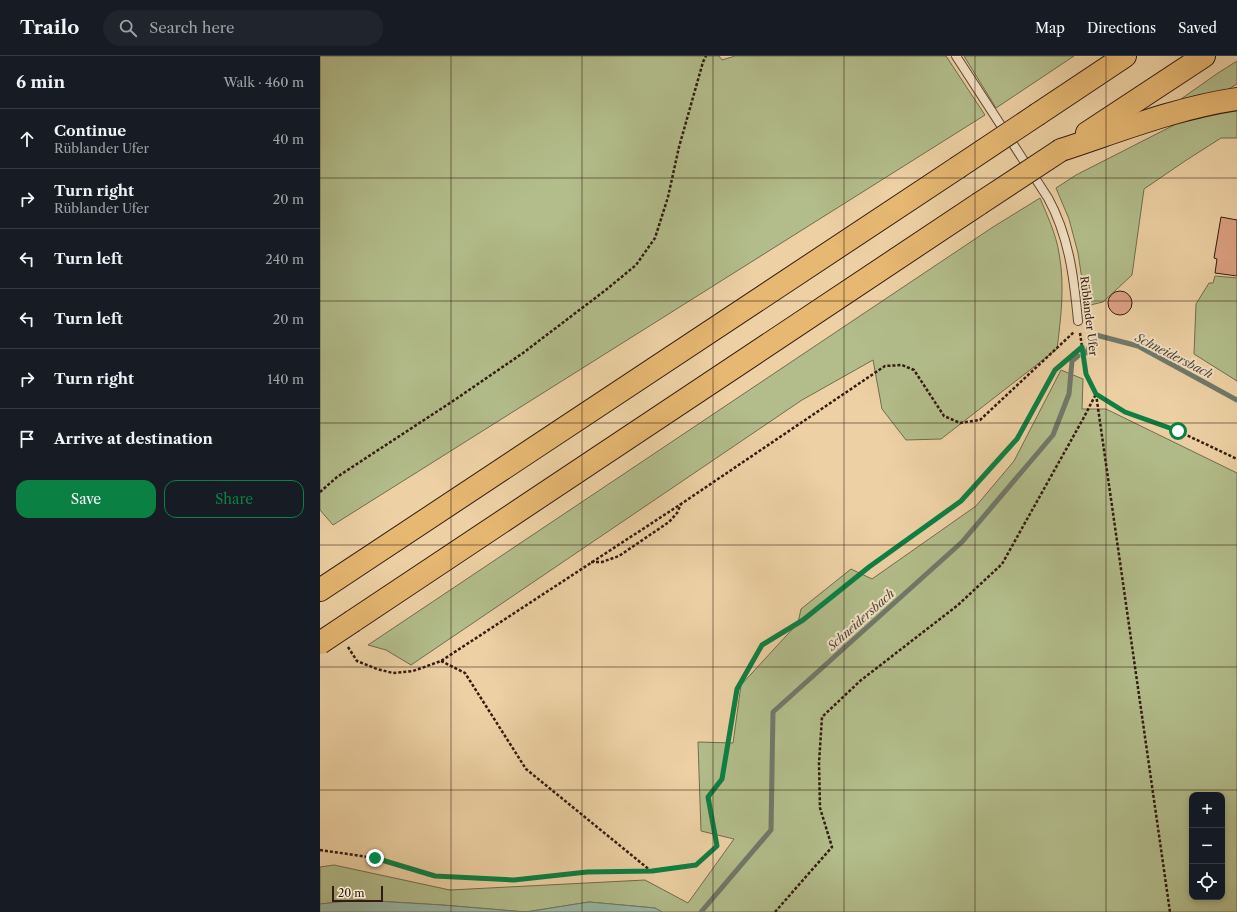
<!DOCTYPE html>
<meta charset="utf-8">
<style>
body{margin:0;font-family:"Libre Caslon Text",serif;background:#20242c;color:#f1f3f6}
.controls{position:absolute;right:12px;bottom:12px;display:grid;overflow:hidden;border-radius:8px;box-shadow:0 2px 6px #0003}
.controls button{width:36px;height:36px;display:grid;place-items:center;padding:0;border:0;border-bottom:1px solid #363941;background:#171b24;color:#f1f3f6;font:20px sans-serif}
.scale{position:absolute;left:12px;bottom:10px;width:51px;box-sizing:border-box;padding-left:4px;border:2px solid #321b10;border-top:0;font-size:11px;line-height:14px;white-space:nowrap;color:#321b10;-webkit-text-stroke:3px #f3e1c4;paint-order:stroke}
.stop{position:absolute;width:12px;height:12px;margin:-9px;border:3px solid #0b8043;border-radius:50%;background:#fff}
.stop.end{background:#0b8043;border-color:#fff;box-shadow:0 1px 4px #0008}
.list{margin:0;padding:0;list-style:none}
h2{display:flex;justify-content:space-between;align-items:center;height:52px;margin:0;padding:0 16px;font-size:17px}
h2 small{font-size:13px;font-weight:400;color:#9ea1a6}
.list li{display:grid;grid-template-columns:26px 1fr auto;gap:12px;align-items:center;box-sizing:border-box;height:60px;padding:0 16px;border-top:1px solid #363941}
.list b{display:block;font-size:15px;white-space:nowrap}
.list p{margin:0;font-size:13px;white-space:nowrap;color:#9ea1a6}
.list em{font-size:13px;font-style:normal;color:#9ea1a6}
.actions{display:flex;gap:8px;padding:12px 16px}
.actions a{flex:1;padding:9px 0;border:1px solid #0b8043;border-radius:12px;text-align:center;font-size:14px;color:#0b8043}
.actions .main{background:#0b8043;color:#fff}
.icon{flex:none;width:22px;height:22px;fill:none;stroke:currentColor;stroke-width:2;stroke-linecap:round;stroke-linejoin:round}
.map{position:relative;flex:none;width:917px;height:856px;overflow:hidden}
header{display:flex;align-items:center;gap:24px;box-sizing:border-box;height:56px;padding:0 20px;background:#171b24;border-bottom:1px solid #363941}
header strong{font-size:19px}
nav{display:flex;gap:22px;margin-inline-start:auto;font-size:14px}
.search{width:280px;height:36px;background:#20242c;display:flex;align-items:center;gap:10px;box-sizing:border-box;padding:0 14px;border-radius:22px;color:#9ea1a6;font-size:15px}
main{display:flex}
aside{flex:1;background:#171b24}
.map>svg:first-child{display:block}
.green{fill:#b2bd8b;stroke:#726c4e;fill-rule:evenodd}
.water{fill:#99b7a5;stroke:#707969}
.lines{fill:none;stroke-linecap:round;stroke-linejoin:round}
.stream{stroke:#707969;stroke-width:5}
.building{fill:#dea384;stroke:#321b10}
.lane-casing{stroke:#614835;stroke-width:10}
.highway-casing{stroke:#321b10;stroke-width:24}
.path{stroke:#321b10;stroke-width:2.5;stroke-dasharray:3 2;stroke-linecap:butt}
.lane{stroke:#f3e1c4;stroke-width:8}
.highway{stroke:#e6b872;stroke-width:22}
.highway-bridge-casing{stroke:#321b10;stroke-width:24;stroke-linecap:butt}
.highway-bridge{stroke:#e6b872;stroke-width:22}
.route{stroke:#0b8043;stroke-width:5}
.grid{fill:none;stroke:#321b10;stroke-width:1;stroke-opacity:0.55}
.labels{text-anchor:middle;stroke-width:4;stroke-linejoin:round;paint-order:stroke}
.street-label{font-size:11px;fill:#321b10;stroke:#f3e1c4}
.water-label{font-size:12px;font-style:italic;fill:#514a3d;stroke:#f3e1c4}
</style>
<header>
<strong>Trailo</strong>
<div class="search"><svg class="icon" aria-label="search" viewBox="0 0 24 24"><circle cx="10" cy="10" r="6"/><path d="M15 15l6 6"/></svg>Search here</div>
<nav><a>Map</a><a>Directions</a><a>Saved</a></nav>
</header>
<main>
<aside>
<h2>6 min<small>Walk · 460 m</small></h2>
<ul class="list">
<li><svg class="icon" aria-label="ahead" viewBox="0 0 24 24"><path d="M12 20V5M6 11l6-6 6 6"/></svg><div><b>Continue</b><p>Rüblander Ufer</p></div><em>40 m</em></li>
<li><svg class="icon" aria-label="right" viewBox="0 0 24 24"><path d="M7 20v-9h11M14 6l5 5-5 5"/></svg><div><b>Turn right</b><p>Rüblander Ufer</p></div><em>20 m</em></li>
<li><svg class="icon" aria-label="left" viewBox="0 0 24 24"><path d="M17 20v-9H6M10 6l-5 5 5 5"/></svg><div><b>Turn left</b></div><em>240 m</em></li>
<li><svg class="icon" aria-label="left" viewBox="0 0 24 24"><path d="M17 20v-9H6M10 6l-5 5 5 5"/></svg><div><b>Turn left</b></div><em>20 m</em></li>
<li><svg class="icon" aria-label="right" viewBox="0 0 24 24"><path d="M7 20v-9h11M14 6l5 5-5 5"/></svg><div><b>Turn right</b></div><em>140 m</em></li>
<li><svg class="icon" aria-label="arrive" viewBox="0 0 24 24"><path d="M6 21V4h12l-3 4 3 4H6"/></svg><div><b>Arrive at destination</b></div></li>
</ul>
<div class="actions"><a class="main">Save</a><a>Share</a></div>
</aside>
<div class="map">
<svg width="917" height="856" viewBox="0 0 917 856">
<rect width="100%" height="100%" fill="#edd1a4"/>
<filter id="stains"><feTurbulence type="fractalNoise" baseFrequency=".005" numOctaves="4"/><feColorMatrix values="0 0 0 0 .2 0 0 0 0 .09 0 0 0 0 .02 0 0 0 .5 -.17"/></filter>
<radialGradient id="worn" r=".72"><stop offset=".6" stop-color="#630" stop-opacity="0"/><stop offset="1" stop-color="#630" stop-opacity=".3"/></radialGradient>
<g class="green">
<path d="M0 0H399L402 4 415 0H626L665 59 13 469 0 454Z"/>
<path d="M644 0H754L676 52Z"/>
<path d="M917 5V28L907 34 862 45 861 43 898 17Z"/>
<path d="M917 51V82H901L865 105 824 133 812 219 783 246 766 250 758 197 749 163 736 132 756 119 858 67 895 54Z"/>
<path d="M720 142C727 159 736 178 739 197 745 229 741 261 737 293L621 383 586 384 562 353 553 304 482 344 91 609 66 594 48 589 673 171Z"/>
<path d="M895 220 917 222V325L874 298 876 248 889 227H893Z"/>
<path d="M741 314 763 323 762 353H786L917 417V856H342L335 852 269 846 206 856 122 849 39 844 0 848V811L14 809 130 834 325 824 368 847 414 783 381 775 378 686 413 687 421 629 478 567 481 553 531 513 552 523 656 450 694 405ZM872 739H902V841H872Z"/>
</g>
<path class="water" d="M39 844 122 849 206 856 269 846 335 852 342 856H0V848Z"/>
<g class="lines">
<g class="stream">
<path d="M766 297 776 279 818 290 917 344"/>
<path d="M381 856 451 774 453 656 642 486 733 379 749 338 752 305 758 300"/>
</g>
</g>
<g class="building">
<path d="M901 161 917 164V220L895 217 897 203 894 202Z"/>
<circle cx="800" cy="247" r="12"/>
</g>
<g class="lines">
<g class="lane-casing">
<path id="lane" d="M636 0 728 142C749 180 754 222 758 265"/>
</g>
<g class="highway-casing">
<g id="highway">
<path d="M718 58 805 0"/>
<path d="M767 77 884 0"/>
<path d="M741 94C799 75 856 52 917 43"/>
<path d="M0 534 637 112"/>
<path d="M33 565 659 148"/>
</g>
</g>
<g class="path">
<path d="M760 277 766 318 776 338 805 356 858 375 917 403"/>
<path d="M776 338 850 856"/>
<path d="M0 436 17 421 133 345 203 297 287 233 316 209 335 182 348 141 359 91 383 6 386 0"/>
<path d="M271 506H282L299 500 349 466 357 457 361 448"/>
<path d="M28 591 37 605 57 613 73 617 93 615 121 605 361 448 565 310 582 309 594 314 624 360 640 367 660 364 754 276"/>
<path d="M121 605 145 617 206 713 331 815"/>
<path d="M0 794 55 802 115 820 194 824 267 816 332 815 376 809 397 790 388 741 402 723 417 633 442 589 483 564 549 511 641 445 697 383 735 314 761 291"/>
<path d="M455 856 512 791 500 752 499 707 502 661 540 625 638 549 682 508 763 363 776 338"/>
</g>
<use href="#lane" class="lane"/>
<use href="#highway" class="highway"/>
<g class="highway-bridge-casing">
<g id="highway-bridge">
<path d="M637 112 718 58"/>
<path d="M659 148 741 94"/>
<path d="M0 587 33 565"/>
</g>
</g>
<use href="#highway-bridge" class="highway-bridge"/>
</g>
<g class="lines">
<path class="route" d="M55 802 115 820 194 824 267 816 332 815 376 809 397 790 388 741 402 723 417 633 442 589 483 564 549 511 641 445 697 383 735 314 762 291 766 318 776 338 805 356 858 375"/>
</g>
<path class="grid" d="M131 0V856M262 0V856M393 0V856M524 0V856M655 0V856M786 0V856M0 122H917M0 245H917M0 367H917M0 489H917M0 611H917M0 734H917"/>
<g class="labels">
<g class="street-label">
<text transform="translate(769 260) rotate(83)" y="4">Rüblander Ufer</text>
</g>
<g class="water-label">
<text transform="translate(854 300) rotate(27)" y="4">Schneidersbach</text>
<text transform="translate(541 564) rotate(-42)" y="4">Schneidersbach</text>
</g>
</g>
<rect width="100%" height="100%" filter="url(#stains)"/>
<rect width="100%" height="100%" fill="url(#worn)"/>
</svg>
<div class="controls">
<button>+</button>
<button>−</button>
<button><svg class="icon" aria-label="locate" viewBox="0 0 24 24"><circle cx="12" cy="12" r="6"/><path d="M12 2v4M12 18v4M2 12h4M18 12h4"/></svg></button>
</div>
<div class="scale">20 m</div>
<div class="stop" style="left:858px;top:375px"></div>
<div class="stop end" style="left:55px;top:802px"></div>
</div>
</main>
